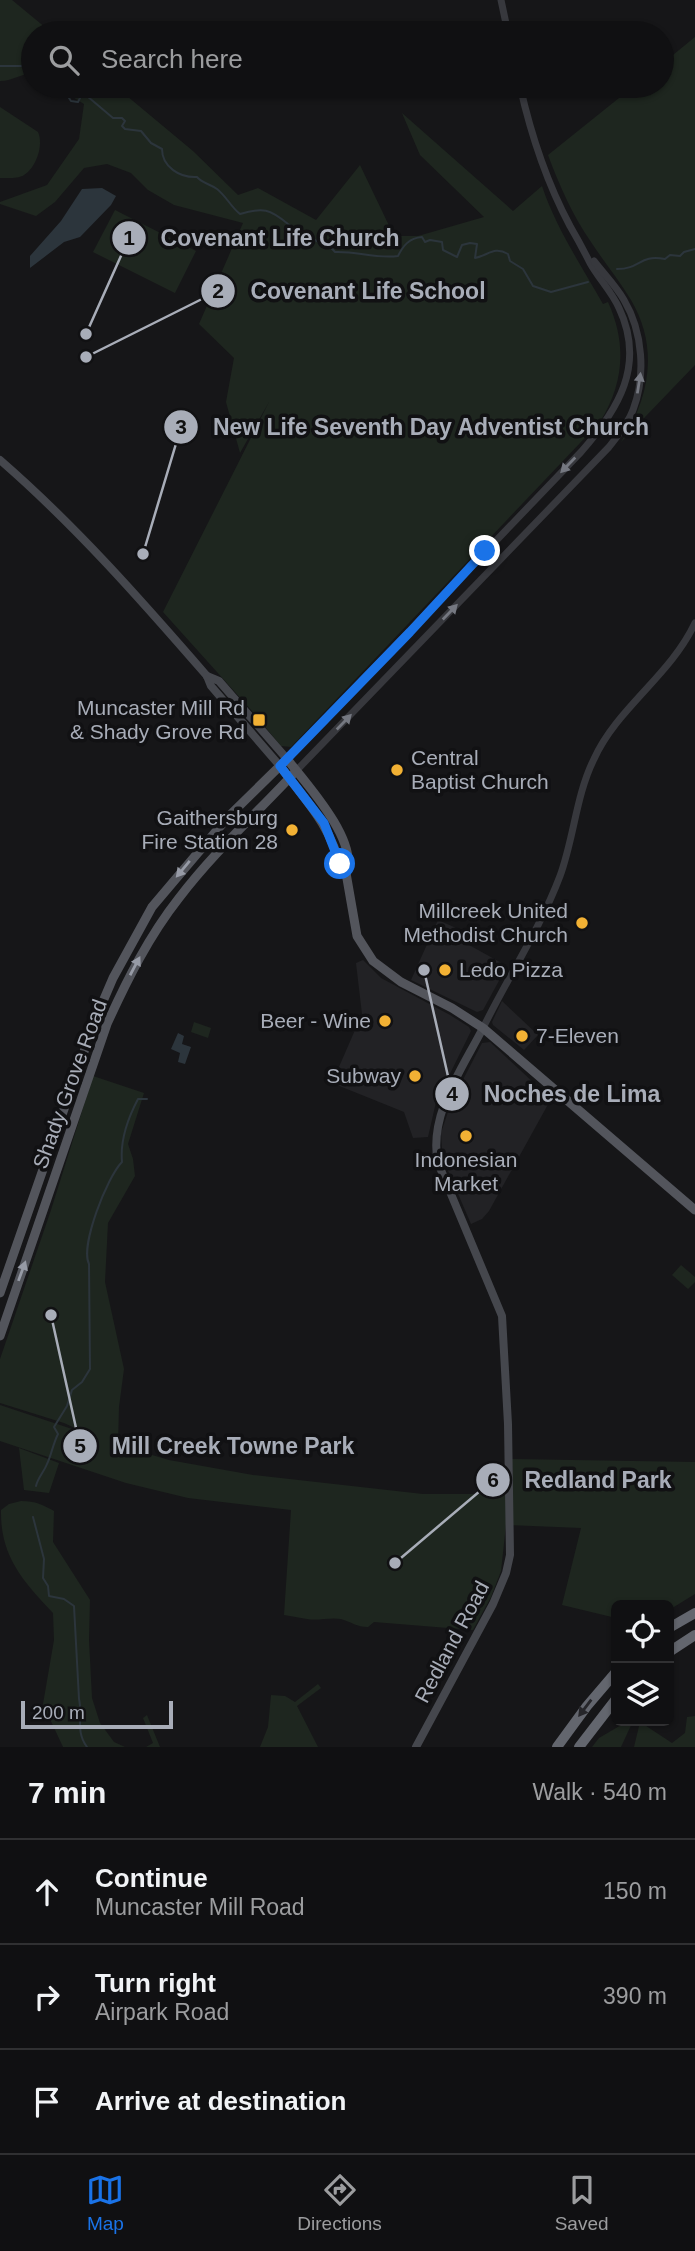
<!DOCTYPE html>
<meta charset="utf-8">
<style>
body{margin:0;font-family:Helvetica,sans-serif;background:#19191b;color:#f1f3f6}
.controls{position:absolute;right:21px;bottom:21px;display:grid;overflow:hidden;border-radius:10px;box-shadow:0 2px 5px #0004}
.controls button{width:63px;height:63px;display:grid;place-items:center;padding:0;border:0;border-bottom:2px solid #303032;background:#101012;color:#f1f3f6;font:35px sans-serif}
.scale{position:absolute;left:21px;bottom:18px;width:152px;box-sizing:border-box;padding-left:7px;border:4px solid #a8adb8;border-top:0;font-size:19px;line-height:24px;white-space:nowrap;color:#a8adb8;-webkit-text-stroke:5px #111113;paint-order:stroke}
.stop{position:absolute;width:21px;height:21px;margin:-16px;border:5px solid #1a73e8;border-radius:50%;background:#fff}
.stop.end{background:#1a73e8;border-color:#fff;box-shadow:0 2px 7px #0008}
.list{margin:0;padding:0;list-style:none}
h2{display:flex;justify-content:space-between;align-items:center;height:91px;margin:0;padding:0 28px;font-size:30px}
h2 small{font-size:23px;font-weight:400;color:#9c9d9f}
.list li{display:grid;grid-template-columns:46px 1fr auto;gap:21px;align-items:center;box-sizing:border-box;height:105px;padding:0 28px;border-top:2px solid #303032}
.list b{display:block;font-size:26px;white-space:nowrap}
.list p{margin:0;font-size:23px;white-space:nowrap;color:#9c9d9f}
.list em{font-size:23px;font-style:normal;color:#9c9d9f}
.icon{flex:none;width:38px;height:38px;fill:none;stroke:currentColor;stroke-width:2;stroke-linecap:round;stroke-linejoin:round}
.map{position:relative;flex:none;width:695px;height:1747px;overflow:hidden}
.search{position:absolute;background:#101012;box-shadow:0 2px 5px #0004;left:21px;right:21px;top:21px;height:77px;display:flex;align-items:center;gap:18px;box-sizing:border-box;padding:0 24px;border-radius:38px;color:#9c9d9f;font-size:26px}
.sheet{height:406px;background:#101012}
nav{display:flex;justify-content:space-around;align-items:center;box-sizing:border-box;height:98px;border-top:2px solid #303032;background:#101012;font-size:19px;color:#9c9d9f}
nav a{display:grid;justify-items:center;gap:4px}
nav .on{color:#1a73e8}
.map>svg:first-child{display:block}
.built{fill:#222225}
.green{fill:#1e261f}
.water{fill:#2c353c}
.lines{fill:none;stroke-linecap:round;stroke-linejoin:round}
.stream{stroke:#2c353c;stroke-width:2}
.tertiary{stroke:#37383d;stroke-width:7}
.secondary{stroke:#45474d;stroke-width:8}
.primary{stroke:#53555c;stroke-width:9}
.motorway{stroke:#63666e;stroke-width:10}
.oneway{fill:#757881}
.oneway2{fill:#979ba6}
.oneway3{fill:#26262a}
.route{stroke:#1a73e8;stroke-width:9}
.poi-dot{fill:#f2b134;stroke:#111113;stroke-width:2.5}
.labels{text-anchor:middle;stroke-width:7;stroke-linejoin:round;paint-order:stroke}
.poi-label{font-size:21px;fill:#a8adb8;stroke:#111113;text-anchor:end}
.street-label{font-size:21px;fill:#a8adb8;stroke:#111113}
.leader{fill:none;stroke:#a8adb8;stroke-width:2.5}
.callout-dot{fill:#a8adb8;stroke:#111113;stroke-width:2.5}
.mark-label{font-size:21px;text-anchor:middle;font-weight:bold;fill:#111}
.callout-label{font-size:23px;text-anchor:middle;font-weight:bold;fill:#a8adb8;stroke:#111113;stroke-width:7;stroke-linejoin:round;paint-order:stroke}
</style>
<div class="map">
<svg width="695" height="1747" viewBox="0 0 695 1747">
<rect width="100%" height="100%" fill="#161618"/>
<g class="built">
<path d="M438 920 472 935 469 945 507 966 483 1010 477 1012 411 980Z"/>
<path d="M363 960 381 978 450 1015 469 1027 471 1031 436 1102 428 1137 413 1138 404 1112 332 1083 362 1014 356 963Z"/>
<path d="M502 1001 538 1035 524 1050 493 1025 492 1022Z"/>
<path d="M490 1042 551 1099 489 1211 482 1219 471 1224 447 1168 442 1149 441 1133 451 1103 482 1043Z"/>
</g>
<g class="green">
<path d="M0 0H12L52 33H33V74C21 73 13 81 0 81Z"/>
<path d="M695 37V365L621 442C650 398 659 347 631 300 619 280 604 262 591 242 573 216 559 185 548 155L634 86H662V64Z"/>
<path d="M55 86H115L193 151 238 195 258 188 316 220 360 165 394 236H418L484 217 420 155 402 113 513 211 542 186C556 228 581 265 603 304L608 302C627 344 624 383 600 422L291 747 281 746 252 711 163 612 269 402 240 453 226 402 234 358 199 324 243 223 174 205 148 190 131 173 107 164 84 168 55 202 36 216 0 204V202L47 185 79 139 84 104Z"/>
<path d="M0 107 38 132C44 145 36 168 24 175 18 179 7 178 0 178Z"/>
<path d="M115 210 196 251 175 293 93 252Z"/>
<path d="M194 1022 211 1028 208 1038 191 1032Z"/>
<path d="M93 1076 144 1093 128 1144 133 1159 135 1176 108 1223 105 1282 124 1369 119 1407 118 1445 169 1460 253 1475 423 1494H513L512 1459 695 1462V1594L669 1610V1605H616V1618L562 1605 581 1528 506 1525 501 1571 491 1597 473 1630 374 1622 368 1627C357 1627 351 1622 341 1619 330 1617 318 1621 307 1619 299 1618 292 1616 284 1615L291 1510 188 1498 126 1483 0 1441V1405L90 1435 64 1423 0 1403V1359L51 1210Z"/>
<path d="M681 1265 695 1277V1282L688 1289 672 1275Z"/>
<path d="M19 1448 59 1463 49 1493 24 1490Z"/>
<path d="M21 1501C36 1501 43 1505 54 1511L53 1542 90 1600 89 1640 92 1698 100 1723 114 1742 125 1747H63L43 1704 54 1640 53 1613C24 1582 0 1557 1 1510L9 1504Z"/>
<path d="M318 1684 321 1688 297 1706 318 1747H260L268 1727 271 1695 285 1696 295 1702Z"/>
<path d="M147 1715 160 1747H146L153 1743 143 1718Z"/>
<path d="M695 1716V1747H634L640 1722 672 1743 685 1733 687 1717Z"/>
<path d="M628 1721H633L621 1747H592L599 1738Z"/>
</g>
<g class="water">
<path d="M102 188 116 196 111 205 80 237 64 242 30 268V256L61 221 82 189Z"/>
<path d="M178 1033 184 1036 182 1044 191 1047 185 1064 178 1062 180 1053 171 1049Z"/>
</g>
<g class="lines">
<g class="stream">
<path d="M0 66H24L33 75"/>
<path d="M61 86 71 101 78 102 81 96H87L113 118H122L125 121 122 126 125 129 141 131 151 143 162 149C162 167 180 178 197 177 202 183 210 184 217 189 226 196 231 207 240 214 263 207 270 209 288 224 298 231 309 235 318 242L323 239 335 252C357 251 375 259 398 256 403 246 409 238 422 237L425 242 430 240 442 242 443 250 457 257 462 245 470 243 477 244 475 258C489 255 494 246 508 254L510 261 523 269 533 286 551 292 588 282"/>
<path d="M617 269C641 269 639 254 665 259L670 255 680 256 684 252 695 249"/>
<path d="M36 1486C38 1477 44 1472 47 1464 51 1456 53 1444 58 1434L54 1427 67 1406 72 1390 82 1382 90 1369 89 1264C80 1246 107 1177 122 1162 120 1141 128 1118 138 1099H147"/>
<path d="M33 1517 44 1559 43 1578 48 1586 49 1596 64 1599 74 1606 79 1699C83 1717 75 1731 87 1747"/>
</g>
<g class="tertiary">
<path d="M501 0 508 33"/>
<path d="M287 759 581 452C618 410 646 365 619 308 612 292 599 279 590 263 584 251 577 238 570 226 546 181 531 135 520 86"/>
<path d="M296 771 609 447C618 435 628 424 633 410 646 376 643 332 624 300 616 286 604 274 594 261"/>
<path d="M483 1028C508 977 540 929 560 876 574 838 576 795 594 759 617 708 670 676 695 623"/>
</g>
<g class="secondary">
<path d="M0 460C76 526 141 600 207 676L211 686 280 766"/>
<path d="M207 676 219 681 287 759"/>
<path d="M416 1747 493 1604 506 1573 510 1555 508 1424 502 1316 438 1163C428 1115 462 1069 483 1028"/>
</g>
<g class="primary">
<path d="M280 766C306 801 331 825 341 870L346 873 357 936 373 961 401 982 452 1008 483 1028 695 1210"/>
<path d="M0 1293 95 1020 113 978 152 907 229 816 287 759C305 782 360 842 346 873"/>
<path d="M0 1336 107 1024C127 980 149 936 179 898 214 852 257 813 296 771"/>
</g>
<g class="motorway">
<path d="M669 1628 695 1613"/>
<path d="M669 1652 695 1635"/>
<path d="M557 1747 587 1706 616 1672"/>
<path d="M579 1747 616 1699"/>
</g>
</g>
<defs><path id="oneway-solid" d="M-6-.8H1V-3.2L6.5 0L1 3.2V.8H-6Z" transform="scale(1.75)"/></defs>
<g class="oneway">
<use href="#oneway-solid" transform="translate(639 383) rotate(-81)"/>
<use href="#oneway-solid" transform="translate(568 465) rotate(134)"/>
<use href="#oneway-solid" transform="translate(450 612) rotate(-46)"/>
<use href="#oneway-solid" transform="translate(344 722) rotate(-46)"/>
</g>
<g class="oneway2">
<use href="#oneway-solid" transform="translate(183 869) rotate(130)"/>
<use href="#oneway-solid" transform="translate(135 966) rotate(-62)"/>
<use href="#oneway-solid" transform="translate(22 1271) rotate(-70)"/>
</g>
<use class="oneway3" href="#oneway-solid" transform="translate(585 1708) rotate(127)"/>
<g class="lines">
<path class="route" d="M340 864 324 823 280 766 410 632 485 551"/>
</g>
<g class="poi-dot">
<rect x="252" y="713" width="14" height="14" rx="3.5"/>
<circle cx="397" cy="770" r="7"/>
<circle cx="292" cy="830" r="7"/>
<circle cx="582" cy="923" r="7"/>
<circle cx="445" cy="970" r="7"/>
<circle cx="385" cy="1021" r="7"/>
<circle cx="522" cy="1036" r="7"/>
<circle cx="415" cy="1076" r="7"/>
<circle cx="466" cy="1136" r="7"/>
</g>
<g class="labels">
<g class="poi-label">
<text x="245" y="715">Muncaster Mill Rd<tspan x="245" dy="24">&amp; Shady Grove Rd</tspan></text>
<text x="411" y="765" text-anchor="start">Central<tspan x="411" dy="24">Baptist Church</tspan></text>
<text x="278" y="825">Gaithersburg<tspan x="278" dy="24">Fire Station 28</tspan></text>
<text x="568" y="918">Millcreek United<tspan x="568" dy="24">Methodist Church</tspan></text>
<text x="459" y="977" text-anchor="start">Ledo Pizza</text>
<text x="371" y="1028">Beer - Wine</text>
<text x="536" y="1043" text-anchor="start">7-Eleven</text>
<text x="401" y="1083">Subway</text>
<text x="466" y="1167" text-anchor="middle">Indonesian<tspan x="466" dy="24">Market</tspan></text>
</g>
<g class="street-label">
<text transform="translate(70 1084) rotate(-70)" y="7">Shady Grove Road</text>
<text transform="translate(452 1642) rotate(-62)" y="7">Redland Road</text>
</g>
</g>
<path class="leader" d="M86 334L129 238M86 357L218 291M143 554L181 427M424 970L452 1094M51 1315L80 1446M395 1563L493 1480"/>
<g class="callout-dot">
<circle cx="86" cy="334" r="7"/>
<circle cx="86" cy="357" r="7"/>
<circle cx="143" cy="554" r="7"/>
<circle cx="424" cy="970" r="7"/>
<circle cx="51" cy="1315" r="7"/>
<circle cx="395" cy="1563" r="7"/>
<circle cx="129" cy="238" r="18"/>
<circle cx="218" cy="291" r="18"/>
<circle cx="181" cy="427" r="18"/>
<circle cx="452" cy="1094" r="18"/>
<circle cx="80" cy="1446" r="18"/>
<circle cx="493" cy="1480" r="18"/>
</g>
<g class="mark-label">
<text x="129" y="245">1</text>
<text x="218" y="298">2</text>
<text x="181" y="434">3</text>
<text x="452" y="1101">4</text>
<text x="80" y="1453">5</text>
<text x="493" y="1487">6</text>
</g>
<g class="callout-label">
<text x="280" y="246">Covenant Life Church</text>
<text x="368" y="299">Covenant Life School</text>
<text x="431" y="435">New Life Seventh Day Adventist Church</text>
<text x="572" y="1102">Noches de Lima</text>
<text x="233" y="1454">Mill Creek Towne Park</text>
<text x="598" y="1488">Redland Park</text>
</g>
</svg>
<div class="controls">
<button><svg class="icon" aria-label="locate" viewBox="0 0 24 24"><circle cx="12" cy="12" r="6"/><path d="M12 2v4M12 18v4M2 12h4M18 12h4"/></svg></button>
<button><svg class="icon" aria-label="layers" viewBox="0 0 24 24"><path d="M12 4l9 5-9 5-9-5zM3 14l9 5 9-5"/></svg></button>
</div>
<div class="scale">200 m</div>
<div class="stop" style="left:340px;top:864px"></div>
<div class="stop end" style="left:485px;top:551px"></div>
<div class="search"><svg class="icon" aria-label="search" viewBox="0 0 24 24"><circle cx="10" cy="10" r="6"/><path d="M15 15l6 6"/></svg>Search here</div>
</div>
<section class="sheet">
<h2>7 min<small>Walk · 540 m</small></h2>
<ul class="list">
<li><svg class="icon" aria-label="ahead" viewBox="0 0 24 24"><path d="M12 20V5M6 11l6-6 6 6"/></svg><div><b>Continue</b><p>Muncaster Mill Road</p></div><em>150 m</em></li>
<li><svg class="icon" aria-label="right" viewBox="0 0 24 24"><path d="M7 20v-9h11M14 6l5 5-5 5"/></svg><div><b>Turn right</b><p>Airpark Road</p></div><em>390 m</em></li>
<li><svg class="icon" aria-label="arrive" viewBox="0 0 24 24"><path d="M6 21V4h12l-3 4 3 4H6"/></svg><div><b>Arrive at destination</b></div></li>
</ul>
</section>
<nav>
<a class="on"><svg class="icon" aria-label="map" viewBox="0 0 24 24"><path d="M3 6l6-2 6 2 6-2v14l-6 2-6-2-6 2zM9 4v14M15 6v14"/></svg>Map</a>
<a><svg class="icon" aria-label="directions" viewBox="0 0 24 24"><path d="M12 3l9 9-9 9-9-9zM9 14v-3h6M13 9l2 2-2 2"/></svg>Directions</a>
<a><svg class="icon" aria-label="saved" viewBox="0 0 24 24"><path d="M7 4h10v16l-5-4-5 4z"/></svg>Saved</a>
</nav>
